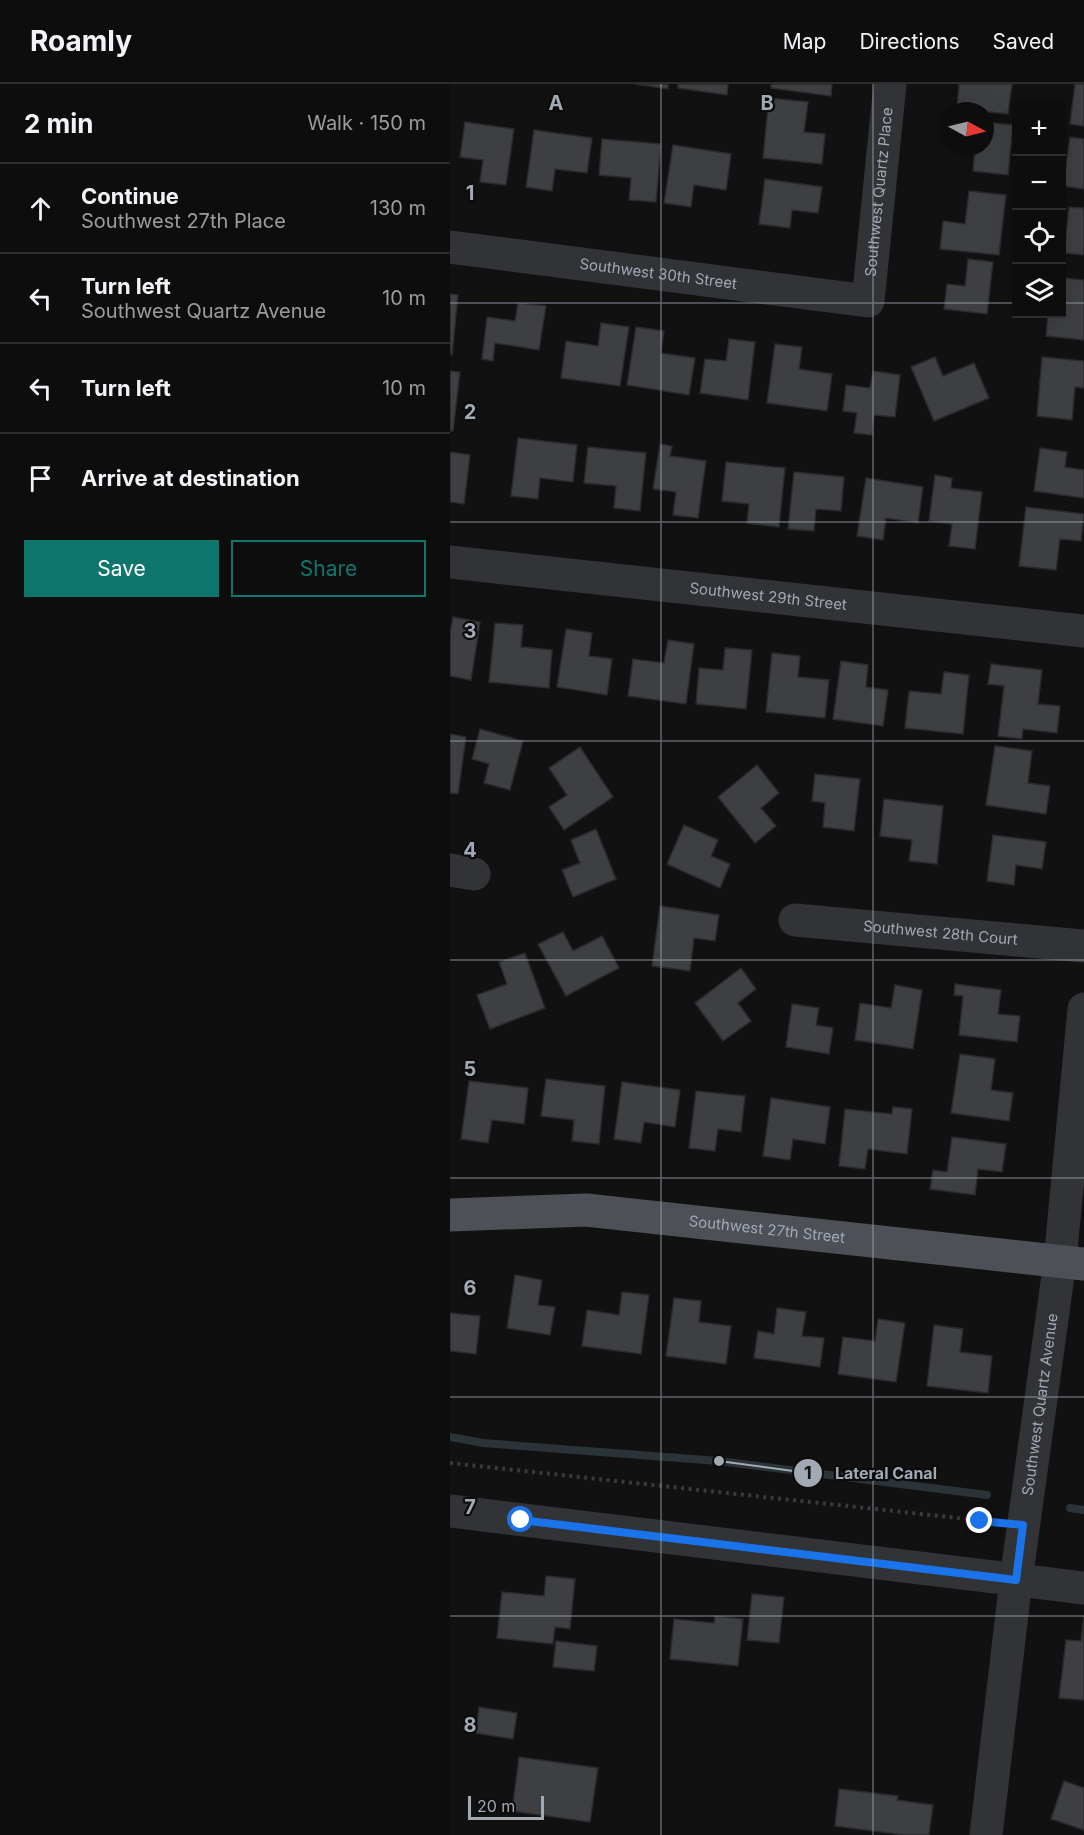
<!DOCTYPE html>
<meta charset="utf-8">
<style>
body{margin:0;font-family:Inter,sans-serif;background:#161617;color:#f1f3f6}
.controls{position:absolute;right:18px;top:18px;display:grid;overflow:hidden;border-radius:0px;box-shadow:0 6px 24px #0002}
.controls button{width:54px;height:54px;display:grid;place-items:center;padding:0;border:0;border-bottom:2px solid #2d2d2e;background:#0d0d0e;color:#f1f3f6;font:30px sans-serif}
.compass{position:absolute;left:490px;top:18px;width:54px;height:54px;border-radius:50%;background:#0d0d0e;box-shadow:0 6px 24px #0002;rotate:97deg}
.scale{position:absolute;left:18px;bottom:15px;width:76px;box-sizing:border-box;padding-left:6px;border:3px solid #a1a9b4;border-top:0;font-size:16px;line-height:21px;white-space:nowrap;color:#a1a9b4;-webkit-text-stroke:4px #0c0c0d;paint-order:stroke}
.stop{position:absolute;width:18px;height:18px;margin:-14px;border:4px solid #1a73e8;border-radius:50%;background:#fff}
.stop.end{background:#1a73e8;border-color:#fff;box-shadow:0 2px 6px #0008}
.list{margin:0;padding:0;list-style:none}
h2{display:flex;justify-content:space-between;align-items:center;height:78px;margin:0;padding:0 24px;font-size:26px}
h2 small{font-size:20px;font-weight:400;color:#9a9c9e}
.list li{display:grid;grid-template-columns:39px 1fr auto;gap:18px;align-items:center;box-sizing:border-box;height:90px;padding:0 24px;border-top:2px solid #2d2d2e}
.list b{display:block;font-size:22px;white-space:nowrap}
.list p{margin:0;font-size:20px;white-space:nowrap;color:#9a9c9e}
.list em{font-size:20px;font-style:normal;color:#9a9c9e}
.actions{display:flex;gap:12px;padding:18px 24px}
.actions a{flex:1;padding:14px 0;border:2px solid #0f766e;border-radius:0px;text-align:center;font-size:21px;color:#0f766e}
.actions .main{background:#0f766e;color:#fff}
.icon{flex:none;width:33px;height:33px;fill:none;stroke:currentColor;stroke-width:2;stroke-linecap:round;stroke-linejoin:round}
.map{position:relative;flex:none;width:634px;height:1751px;overflow:hidden}
header{display:flex;align-items:center;gap:36px;box-sizing:border-box;height:84px;padding:0 30px;background:#0d0d0e;border-bottom:2px solid #2d2d2e}
header strong{font-size:28px}
nav{display:flex;gap:33px;margin-inline-start:auto;font-size:21px}
main{display:flex}
aside{flex:1;background:#0d0d0e}
.map>svg:first-child{display:block}
.lines{fill:none;stroke-linecap:round;stroke-linejoin:round}
.stream{stroke:#293338;stroke-width:8}
.building{fill:#3d3f42;stroke:#2b2b2e;stroke-width:1.5}
.path{stroke:#383a3f;stroke-width:4;stroke-dasharray:3 4.5;stroke-linecap:butt}
.minor{stroke:#323337;stroke-width:33}
.major{stroke:#4d5057;stroke-width:33}
.route{stroke:#1a73e8;stroke-width:8}
.grid{fill:none;stroke:#a1a9b4;stroke-width:1.5;stroke-opacity:0.55}
.labels{text-anchor:middle;stroke-width:4.5;stroke-linejoin:round;paint-order:stroke}
.street-label{font-size:15px;fill:#a1a9b4;stroke:#0c0c0d}
.grid-label{font-size:20px;text-anchor:middle;font-weight:bold;fill:#a1a9b4;stroke:#0c0c0d;stroke-width:4.5;stroke-linejoin:round;paint-order:stroke}
.leader{fill:none;stroke:#a1a9b4;stroke-width:2}
.callout-dot{fill:#a1a9b4;stroke:#0c0c0d;stroke-width:2}
.mark-label{font-size:18px;text-anchor:middle;font-weight:bold;fill:#111}
.callout-label{font-size:16px;text-anchor:middle;font-weight:bold;fill:#a1a9b4;stroke:#0c0c0d;stroke-width:4.5;stroke-linejoin:round;paint-order:stroke}
</style>
<header>
<strong>Roamly</strong>
<nav><a>Map</a><a>Directions</a><a>Saved</a></nav>
</header>
<main>
<aside>
<h2>2 min<small>Walk · 150 m</small></h2>
<ul class="list">
<li><svg class="icon" aria-label="ahead" viewBox="0 0 24 24"><path d="M12 20V5M6 11l6-6 6 6"/></svg><div><b>Continue</b><p>Southwest 27th Place</p></div><em>130 m</em></li>
<li><svg class="icon" aria-label="left" viewBox="0 0 24 24"><path d="M17 20v-9H6M10 6l-5 5 5 5"/></svg><div><b>Turn left</b><p>Southwest Quartz Avenue</p></div><em>10 m</em></li>
<li><svg class="icon" aria-label="left" viewBox="0 0 24 24"><path d="M17 20v-9H6M10 6l-5 5 5 5"/></svg><div><b>Turn left</b></div><em>10 m</em></li>
<li><svg class="icon" aria-label="arrive" viewBox="0 0 24 24"><path d="M6 21V4h12l-3 4 3 4H6"/></svg><div><b>Arrive at destination</b></div></li>
</ul>
<div class="actions"><a class="main">Save</a><a>Share</a></div>
</aside>
<div class="map">
<svg width="634" height="1751" viewBox="0 0 634 1751">
<rect width="100%" height="100%" fill="#111112"/>
<g class="lines">
<g class="stream">
<path d="M0 1353 33 1359 269 1377 537 1411"/>
<path d="M620 1424 634 1426"/>
</g>
</g>
<g class="building">
<path d="M185 0H218V5Z"/>
<path d="M228 0H278L277 11 228 4Z"/>
<path d="M321 0H382L381 12 321 4Z"/>
<path d="M509 0H562L558 30 507 25Z"/>
<path d="M625 0H634V42L620 40Z"/>
<path d="M319 14 358 18 354 48 375 50 372 80 313 74Z"/>
<path d="M15 38 64 45 56 101 30 98 33 76 10 73Z"/>
<path d="M535 38 563 41 558 91 523 87 525 65 505 63H535Z"/>
<path d="M84 46 142 54 137 89 105 85 102 107 76 103Z"/>
<path d="M620 53 634 55V105L613 102Z"/>
<path d="M152 55 211 60 206 118 179 116 181 94 149 91Z"/>
<path d="M223 61 281 70 276 106 244 101 241 123 214 119Z"/>
<path d="M315 95 372 103 368 129 342 126 340 144 309 140Z"/>
<path d="M519 107 556 111 549 171 490 165 493 137 515 140Z"/>
<path d="M619 123 634 124V171L614 169Z"/>
<path d="M518 175 543 178 537 230 494 225 497 200 515 202Z"/>
<path d="M612 194 634 196V256L596 252 598 230H612Z"/>
<path d="M0 210 8 211 2 271 0 270Z"/>
<path d="M68 219 96 222 89 266 45 259 43 277 32 275 37 233 65 237Z"/>
<path d="M151 239 179 243 170 302 111 294 116 257 148 262Z"/>
<path d="M186 243 214 247 211 269 245 274 239 311 177 301Z"/>
<path d="M279 255 305 258 298 316 250 309 255 275 276 277Z"/>
<path d="M325 260 352 263 349 285 382 290 377 327 317 319Z"/>
<path d="M485 273 493 292 524 279 539 314 484 337 461 283Z"/>
<path d="M592 273 634 277V304L625 303 622 336 587 332Z"/>
<path d="M0 287 10 288 3 347H0Z"/>
<path d="M423 287 450 291 445 333 424 331 422 351 404 349 407 329 393 327 396 301 420 304Z"/>
<path d="M68 354 127 361 123 398 90 394 88 415 61 412Z"/>
<path d="M210 360 222 362 220 372 256 377 248 434 223 431 226 408 203 405Z"/>
<path d="M138 363 196 369 190 427 164 424 166 402 134 399Z"/>
<path d="M590 364 617 368 615 383 634 386V414L584 407Z"/>
<path d="M0 368 20 371 14 420 0 418Z"/>
<path d="M276 378 335 384 329 443 297 439 299 420 272 417Z"/>
<path d="M344 388 394 393 391 427 366 425 364 447 338 445Z"/>
<path d="M485 391 502 394 501 404 532 408 525 465 499 462 502 440 479 437Z"/>
<path d="M416 394 473 403 468 439 436 434 433 456 407 452Z"/>
<path d="M576 423 634 430 631 457 610 455 606 486 569 482Z"/>
<path d="M3 533 30 538 21 596 0 592V549Z"/>
<path d="M45 539 73 541 71 563 102 566 99 604 39 598Z"/>
<path d="M116 545 142 549 139 572 162 575 157 611 107 603Z"/>
<path d="M218 556 244 560 236 620 178 612 183 575 214 579Z"/>
<path d="M275 564 302 566 296 625 246 620 249 584 273 586Z"/>
<path d="M322 569 350 572 348 593 379 596 375 634 316 628Z"/>
<path d="M391 577 418 581 416 603 438 606 433 642 383 635Z"/>
<path d="M541 580 592 586 588 620 610 622 607 649 573 645 572 655 548 652 554 602 538 600Z"/>
<path d="M494 588 519 591 513 650 455 644 459 607 491 610Z"/>
<path d="M30 645 73 657 60 706 34 699 39 680 22 675Z"/>
<path d="M0 650 16 653 8 710 0 709Z"/>
<path d="M545 662 582 667 578 699 600 702 596 730 536 721Z"/>
<path d="M130 663 163 713 114 746 99 723 117 711 99 684Z"/>
<path d="M307 681 329 709 311 724 326 742 305 759 268 713Z"/>
<path d="M365 690 410 695 404 747 373 743 375 719 362 717Z"/>
<path d="M434 715 493 722 487 780 459 777 462 756 430 752Z"/>
<path d="M234 741 268 756 261 772 280 780 270 804 217 780Z"/>
<path d="M146 745 166 795 123 813 112 786 130 779 121 756Z"/>
<path d="M543 751 596 758 592 785 566 781 564 801 537 797Z"/>
<path d="M210 822 269 831 265 857 244 854 240 887 202 882Z"/>
<path d="M113 848 123 867 152 852 169 884 116 912 88 860Z"/>
<path d="M75 869 95 924 40 945 27 911 57 900 49 878Z"/>
<path d="M291 884 306 905 288 919 301 937 273 957 245 919Z"/>
<path d="M505 900 551 906 548 930 570 932 567 958 509 951 513 912 504 911Z"/>
<path d="M445 901 472 906 463 965 405 956 410 919 441 924Z"/>
<path d="M342 920 369 924 366 941 383 944 379 970 336 963Z"/>
<path d="M510 970 545 975 541 1006 563 1009 559 1037 501 1029Z"/>
<path d="M96 995 155 1002 149 1060 122 1057 124 1036 91 1032Z"/>
<path d="M19 997 78 1004 74 1040 42 1036 38 1059 11 1055Z"/>
<path d="M172 998 230 1006 225 1043 194 1038 191 1059 164 1055Z"/>
<path d="M246 1007 295 1012 291 1048 268 1045 265 1067 239 1064Z"/>
<path d="M321 1014 380 1023 375 1060 343 1055 340 1076 313 1072Z"/>
<path d="M443 1023 462 1025 457 1070 418 1065 415 1085 389 1082 395 1025 442 1030Z"/>
<path d="M502 1053 556 1060 552 1088 528 1085 525 1111 480 1105 483 1086 497 1088Z"/>
<path d="M65 1191 92 1196 88 1221 105 1223 100 1251 57 1244Z"/>
<path d="M172 1208 199 1211 191 1270 132 1262 137 1226 169 1231Z"/>
<path d="M224 1214 251 1217 249 1238 281 1242 276 1280 216 1272Z"/>
<path d="M327 1224 356 1228 352 1252 374 1254 370 1283 304 1274 308 1247 324 1250Z"/>
<path d="M0 1229 30 1232 26 1270 0 1267Z"/>
<path d="M428 1235 455 1239 446 1298 388 1290 393 1253 425 1257Z"/>
<path d="M484 1241 513 1245 510 1268 542 1272 538 1309 477 1302Z"/>
<path d="M96 1492 125 1495 120 1545 105 1543 103 1560 47 1554 52 1508 94 1512Z"/>
<path d="M302 1510 334 1513 329 1559 297 1556Z"/>
<path d="M265 1532 293 1535 288 1582 220 1575 224 1535 264 1539Z"/>
<path d="M634 1532V1616L609 1614 616 1556 631 1557Z"/>
<path d="M106 1557 147 1562 144 1587 103 1583Z"/>
<path d="M29 1623 67 1629 63 1655 26 1649Z"/>
<path d="M69 1673 148 1684 140 1738 62 1727Z"/>
<path d="M614 1697 634 1704V1746L601 1735Z"/>
<path d="M389 1705 448 1712 447 1716 483 1721 479 1751H454L385 1742Z"/>
</g>
<g class="lines">
<path class="path" d="M0 1379 545 1438"/>
<g class="minor">
<path id="s1" d="M0 163 418 217 440 0"/>
<path id="s2" d="M0 478 634 547"/>
<path d="M0 786 24 790"/>
<path id="s3" d="M345 836 634 862"/>
<path d="M0 1427 634 1504"/>
<path id="s4" d="M536 1751 566 1496 610 1177 634 925"/>
</g>
<path class="major" id="s5" d="M0 1131 136 1126 634 1180"/>
</g>
<g class="lines">
<path class="route" d="M71 1436 566 1496 573 1441 530 1437"/>
</g>
<path class="grid" d="M211 0V1751M423 0V1751M0 219H566M612 219H634M0 438H634M0 657H634M0 876H634M0 1094H634M0 1313H634M0 1532H634"/>
<g class="labels">
<g class="street-label">
<text dy="5" stroke="none"><textPath href="#s1" startOffset="531">Southwest Quartz Place</textPath></text>
<text dy="5" stroke="none"><textPath href="#s1" startOffset="210">Southwest 30th Street</textPath></text>
<text dy="5" stroke="none"><textPath href="#s2" startOffset="320">Southwest 29th Street</textPath></text>
<text dy="5" stroke="none"><textPath href="#s3" startOffset="146">Southwest 28th Court</textPath></text>
<text dy="5" stroke="none"><textPath href="#s5" startOffset="318">Southwest 27th Street</textPath></text>
<text dy="5" stroke="none"><textPath href="#s4" startOffset="434">Southwest Quartz Avenue</textPath></text>
</g>
</g>
<g class="grid-label">
<text x="106" y="26">A</text>
<text x="317" y="26">B</text>
<text x="20" y="116">1</text>
<text x="20" y="335">2</text>
<text x="20" y="554">3</text>
<text x="20" y="773">4</text>
<text x="20" y="992">5</text>
<text x="20" y="1211">6</text>
<text x="20" y="1430">7</text>
<text x="20" y="1648">8</text>
</g>
<path class="leader" d="M269 1377L358 1389"/>
<g class="callout-dot">
<circle cx="269" cy="1377" r="6"/>
<circle cx="358" cy="1389" r="15"/>
</g>
<g class="mark-label">
<text x="358" y="1395">1</text>
</g>
<g class="callout-label">
<text x="436" y="1395">Lateral Canal</text>
</g>
</svg>
<div class="controls">
<button>+</button>
<button>−</button>
<button><svg class="icon" aria-label="locate" viewBox="0 0 24 24"><circle cx="12" cy="12" r="6"/><path d="M12 2v4M12 18v4M2 12h4M18 12h4"/></svg></button>
<button><svg class="icon" aria-label="layers" viewBox="0 0 24 24"><path d="M12 4l9 5-9 5-9-5zM3 14l9 5 9-5"/></svg></button>
</div>
<svg class="compass" viewBox="-18 -18 36 36"><path d="M0-13l5 13h-10z" fill="#e53935"/><path d="M0 13l5-13h-10z" fill="#9a9c9e"/></svg>
<div class="scale">20 m</div>
<div class="stop" style="left:71px;top:1436px"></div>
<div class="stop end" style="left:530px;top:1437px"></div>
</div>
</main>
